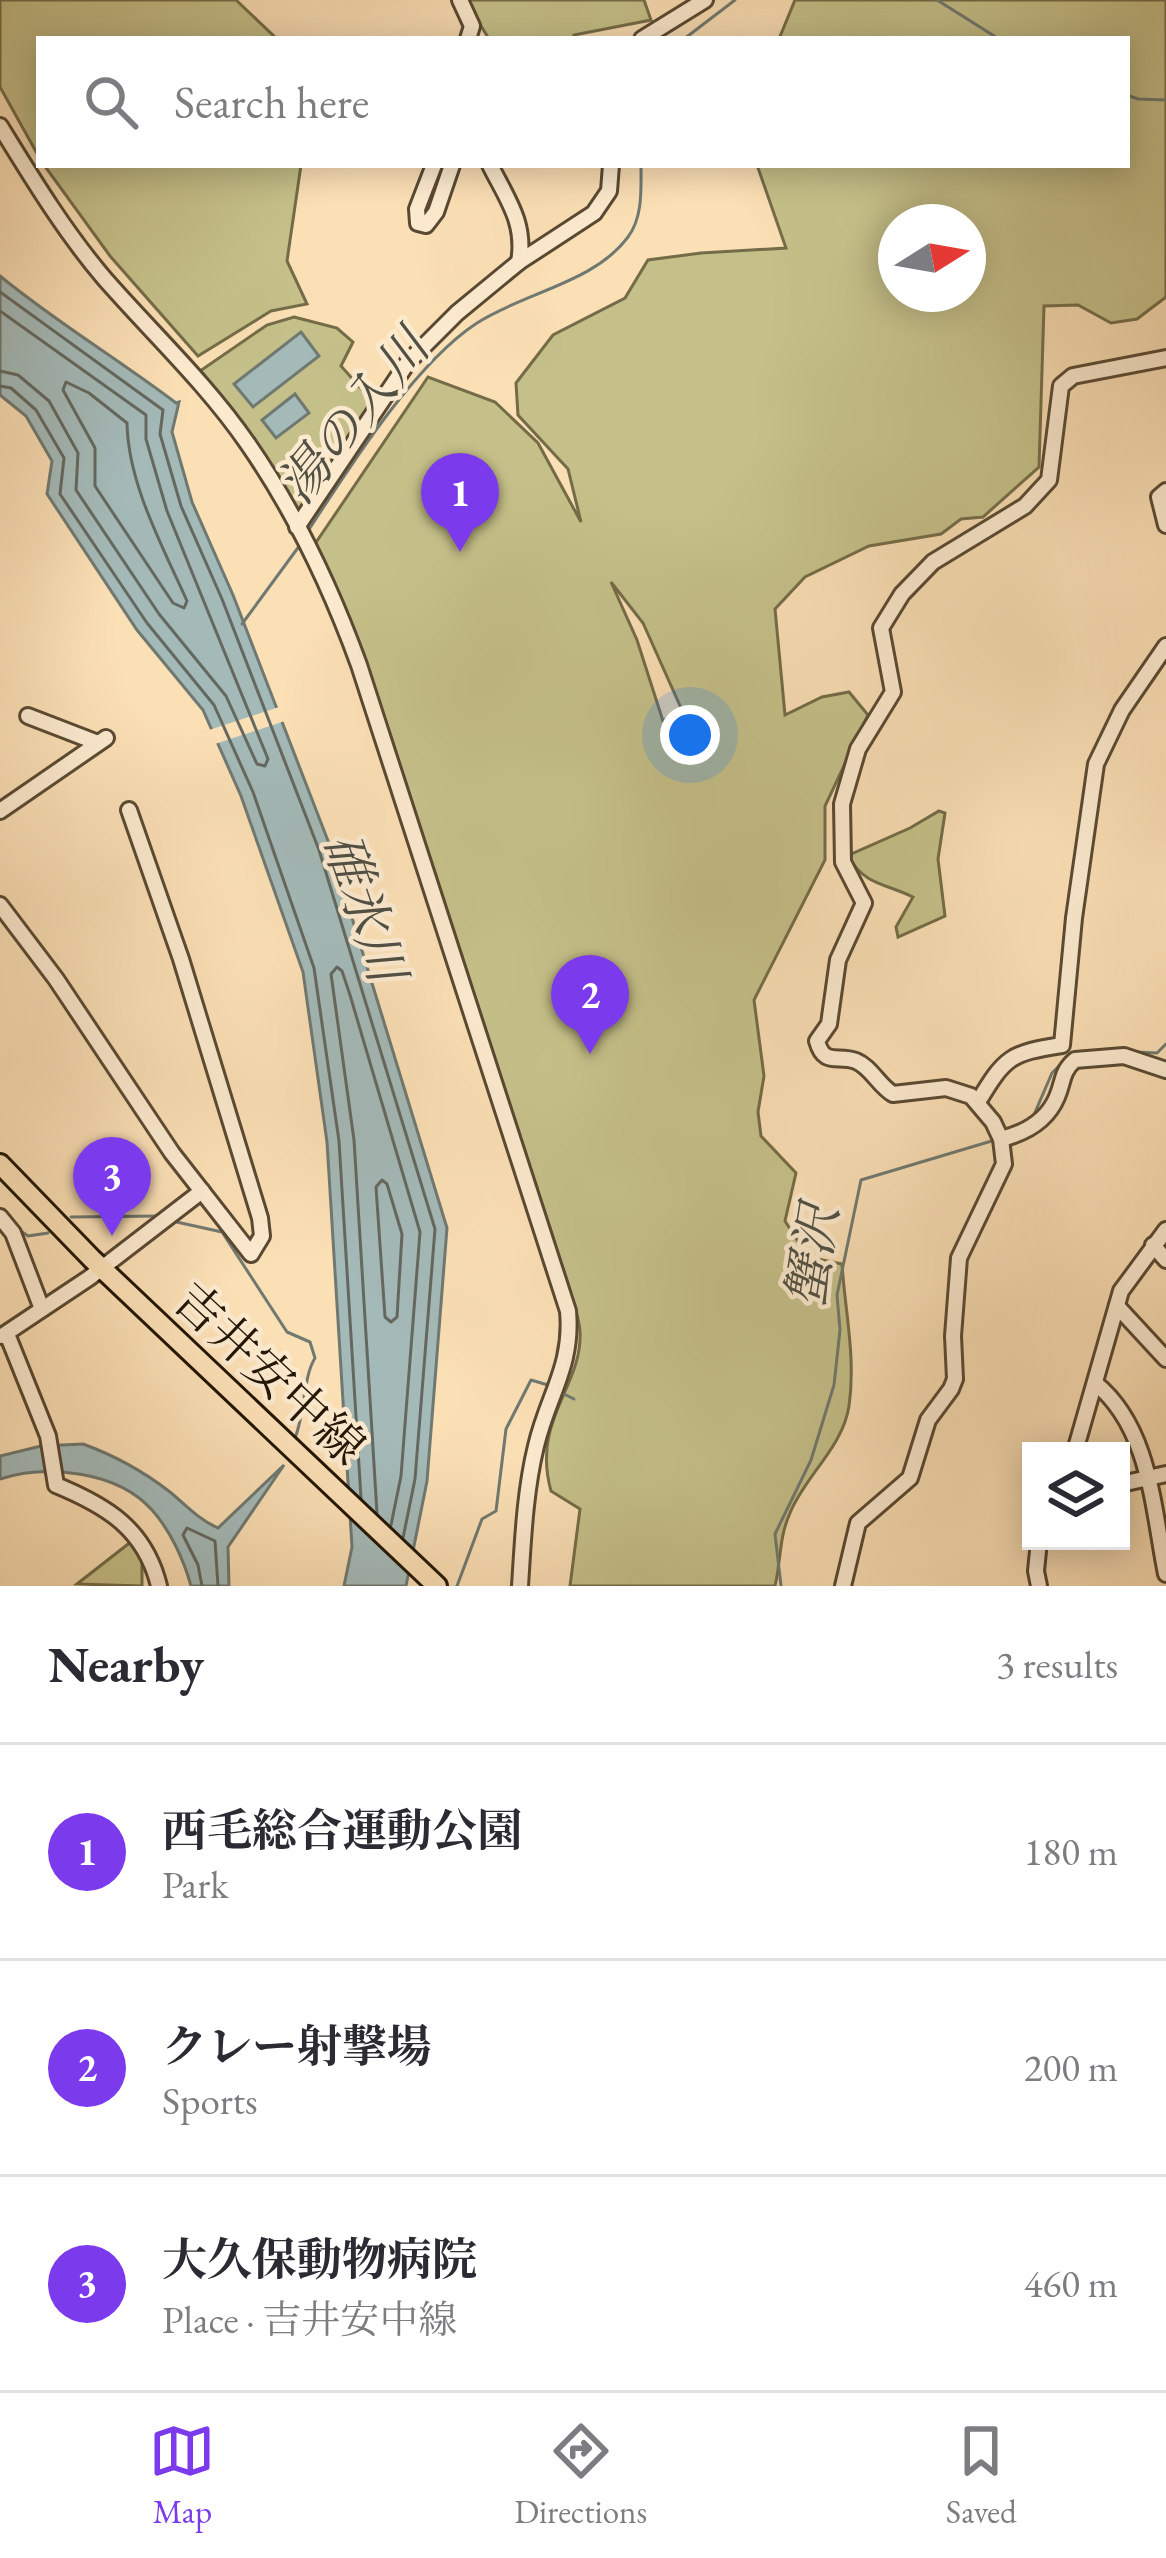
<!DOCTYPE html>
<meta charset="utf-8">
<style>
body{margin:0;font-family:"EB Garamond","Noto Serif JP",serif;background:#f7f7f7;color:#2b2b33}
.controls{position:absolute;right:36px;bottom:36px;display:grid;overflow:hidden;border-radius:0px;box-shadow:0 6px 30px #0003}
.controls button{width:108px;height:108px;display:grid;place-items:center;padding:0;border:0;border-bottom:3px solid #e1e1e2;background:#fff;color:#2b2b33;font:60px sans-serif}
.compass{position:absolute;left:878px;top:204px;width:108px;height:108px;border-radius:50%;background:#fff;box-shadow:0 6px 30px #0003;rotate:79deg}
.you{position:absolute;left:690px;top:735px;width:42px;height:42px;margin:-30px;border:9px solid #fff;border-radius:50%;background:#1a73e8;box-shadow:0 0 0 18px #1a73e833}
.badge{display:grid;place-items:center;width:78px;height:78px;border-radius:50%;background:#7c3aed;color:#fff;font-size:39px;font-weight:700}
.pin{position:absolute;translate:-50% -99px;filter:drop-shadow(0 3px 6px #0008)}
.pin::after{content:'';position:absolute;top:63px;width:42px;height:36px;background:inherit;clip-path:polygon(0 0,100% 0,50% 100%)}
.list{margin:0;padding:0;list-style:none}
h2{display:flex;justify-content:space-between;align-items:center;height:156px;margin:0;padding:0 48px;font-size:51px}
h2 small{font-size:39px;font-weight:400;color:#7c7c81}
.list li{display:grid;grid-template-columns:78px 1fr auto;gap:36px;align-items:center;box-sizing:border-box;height:216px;padding:0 48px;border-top:3px solid #e1e1e2}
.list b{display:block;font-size:45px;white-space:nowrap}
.list p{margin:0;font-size:39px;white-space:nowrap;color:#7c7c81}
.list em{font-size:39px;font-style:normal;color:#7c7c81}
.icon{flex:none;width:66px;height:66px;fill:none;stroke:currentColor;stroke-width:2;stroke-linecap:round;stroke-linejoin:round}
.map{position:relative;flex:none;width:1166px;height:1586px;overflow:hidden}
.search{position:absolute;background:#fff;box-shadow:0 6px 30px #0003;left:36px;right:36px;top:36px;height:132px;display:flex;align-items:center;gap:30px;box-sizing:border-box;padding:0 42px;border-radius:0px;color:#7c7c81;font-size:45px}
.sheet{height:804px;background:#fff}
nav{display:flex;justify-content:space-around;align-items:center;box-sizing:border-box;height:168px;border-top:3px solid #e1e1e2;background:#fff;font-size:33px;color:#7c7c81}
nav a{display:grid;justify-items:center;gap:6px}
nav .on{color:#7c3aed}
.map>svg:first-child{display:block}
.green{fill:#c5c089;stroke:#746c48;stroke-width:3;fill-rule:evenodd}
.water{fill:#a4bab9;stroke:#707971;stroke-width:3}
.pier{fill:#fbdfb5}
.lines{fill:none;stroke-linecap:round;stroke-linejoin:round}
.shore{stroke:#646860;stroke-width:3}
.stream{stroke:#707971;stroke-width:3}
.minor-casing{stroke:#594932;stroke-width:20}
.major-casing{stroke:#231706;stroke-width:24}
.minor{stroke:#fceacf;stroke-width:14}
.major{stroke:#fbdfb5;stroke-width:18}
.labels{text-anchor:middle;stroke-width:9;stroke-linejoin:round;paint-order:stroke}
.street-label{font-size:48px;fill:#231706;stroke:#fceacf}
.water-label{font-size:51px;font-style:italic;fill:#505045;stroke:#fceacf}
</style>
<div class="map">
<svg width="1166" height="1586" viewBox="0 0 1166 1586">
<rect width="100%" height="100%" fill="#fbdfb5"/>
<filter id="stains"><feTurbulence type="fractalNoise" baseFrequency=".00167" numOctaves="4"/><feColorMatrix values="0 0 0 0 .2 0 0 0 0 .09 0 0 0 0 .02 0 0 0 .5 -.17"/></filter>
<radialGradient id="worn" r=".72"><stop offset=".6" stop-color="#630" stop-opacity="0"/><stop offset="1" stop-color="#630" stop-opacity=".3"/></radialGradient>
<g class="green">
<path d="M0 0H236L277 39H39V157L0 87Z"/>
<path d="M465 0H644L651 20 574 35 573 39H489Z"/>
<path d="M795 0H1166V297L1137 319 1111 323 1078 305 1044 306 1039 467 983 517 961 519 941 534 869 546 805 577 775 609 785 715 822 697 849 692 868 715 825 806V860L754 1000 764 1076 758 1112 761 1136 796 1173 785 1221 808 1257 842 1264C845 1311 856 1358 849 1406 843 1447 805 1476 790 1513 779 1537 781 1561 775 1586H570L580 1509 551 1491C531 1419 583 1387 580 1331 579 1316 572 1299 568 1284L391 737 353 629 315 544 428 377 495 402 538 443 581 522 568 469 518 415 516 383 553 335 625 298 648 260 701 253 786 248 757 165H1127V39H779ZM896 222H968V294H896ZM611 582 643 623 681 708 663 721 637 640Z"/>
<path d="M44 165H301L287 261 307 304 271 311 198 356 110 256Z"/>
<path d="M294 317 337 328 353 342 341 366 375 404 303 508 295 512 254 441 200 371 267 325Z"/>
<path d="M939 811 945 813 938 859 945 916 898 937 896 927 913 897C882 882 868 887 847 856L910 828Z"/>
<path d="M132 1541 142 1555V1586L77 1584Z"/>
</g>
<g class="water">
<path d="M0 276C56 322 118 359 176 403L179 402 172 432 192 502 233 595 330 846 447 1228 427 1481 406 1586H344L352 1547 327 1142 303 972 241 796 203 710 137 630 47 494 52 461 26 416 0 395Z"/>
<path d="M301 332 319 356 253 407 234 384Z"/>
<path d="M295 394 309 413 276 438 262 420Z"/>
<path d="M83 1444C116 1456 143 1471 170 1492 187 1506 198 1519 218 1528L284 1465 228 1547 229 1586H191C184 1560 170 1530 152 1510 117 1471 47 1464 0 1479V1456L41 1446Z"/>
</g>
<path class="pier" d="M282 706 288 720 212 745 206 731Z"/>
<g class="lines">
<g class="shore">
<path d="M0 292 163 410 160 434 181 506 222 599 319 850 435 1229 415 1479 403 1538"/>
<path d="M0 311 146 415V439L167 511 268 759 265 766 257 764 226 696 159 614 76 490 78 453 49 401 18 375 0 371"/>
<path d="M66 382 89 393 127 423C128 484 163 547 187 601L184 608 173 603 95 486V448L63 390Z"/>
<path d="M0 386 11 388 36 410 64 458 60 494 147 623 214 705 253 792 314 968 339 1141 361 1498"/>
<path d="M382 1180 387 1184 402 1234 397 1317 391 1322 385 1317 376 1187Z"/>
<path d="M377 1513 354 1140 331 974 337 967 342 971 350 995 420 1232 401 1476 391 1525"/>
<path d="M202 1586 198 1565 183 1535 187 1528 215 1541 218 1586"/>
</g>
<g class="stream">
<path d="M937 0 999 39"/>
<path d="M684 39 735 0"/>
<path d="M1127 95 1138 99 1166 100"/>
<path d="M308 531C349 468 414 364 477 323 525 292 594 283 628 237 643 217 641 189 641 165"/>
<path d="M242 624 300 545"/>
<path d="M1135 1052 1157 1053 1166 1044"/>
<path d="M1033 1117 1052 1073 1068 1057"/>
<path d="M71 1217 158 1216"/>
<path d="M172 1221 222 1232 287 1332 310 1342 315 1358C303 1377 305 1414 295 1438"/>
<path d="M18 1229 28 1236 48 1233"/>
<path d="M564 1394 574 1399"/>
<path d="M457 1586 482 1519 496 1511 506 1429 531 1380 548 1385"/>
<path d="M781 1586 775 1534 811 1460 834 1385 840 1330 837 1295 861 1180 995 1140"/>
</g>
<g class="minor-casing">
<g id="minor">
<path d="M460 0 472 26 468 39"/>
<path d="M642 39 705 0"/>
<path d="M0 126C32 178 64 231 104 278 152 333 206 383 248 444 295 512 331 588 359 665L568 1311C573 1366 548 1395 536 1446 525 1491 523 1540 520 1586"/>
<path d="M434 165 417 209 418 223 426 225 436 212 452 165"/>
<path d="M490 165C507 199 526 223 519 262"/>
<path d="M1166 491 1159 497 1166 525"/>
<path d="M297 527 408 362 457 313 519 262 594 213 609 191 611 165"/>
<path d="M28 716 98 743"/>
<path d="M0 811 106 738"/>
<path d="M0 905 56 979 172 1153 251 1254 262 1236 260 1218 181 959 129 810"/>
<path d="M978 1102C1005 1057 1010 1053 1062 1045L1074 918 1096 764 1122 710 1166 646"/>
<path d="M1001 1139C1025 1133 1047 1121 1057 1097 1064 1081 1061 1072 1075 1060L1124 1056 1166 1070"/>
<path d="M0 1217 13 1233 42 1309"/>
<path d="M1153 1245 1166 1260"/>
<path d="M1117 1306 1166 1359"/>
<path d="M7 1334 48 1436 56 1485C107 1506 145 1529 159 1586"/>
<path d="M2 1336 89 1278 202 1191"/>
<path d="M1095 1383C1150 1427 1153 1509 1166 1574"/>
<path d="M1075 1451 1121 1291 1166 1230"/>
<path d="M1121 1484 1166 1474"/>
<path d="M1039 1541 1036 1571 1039 1586"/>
<path d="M843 1586 858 1523 910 1478 928 1420 951 1389 955 1379 953 1336 959 1258 1004 1164 1001 1139 993 1122 971 1096 946 1088 893 1094C879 1086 871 1067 856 1061 838 1054 824 1067 817 1041L829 1024 838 960 864 903 843 862 842 804 858 749 893 692 881 628 902 594 933 562 1025 506 1049 480 1061 386 1073 376 1166 358"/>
</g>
</g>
<g class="major-casing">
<path id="major" d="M0 1164 92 1259 437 1586"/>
</g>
<use href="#minor" class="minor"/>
<use href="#major" class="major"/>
</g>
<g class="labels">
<g class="street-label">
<text transform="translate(270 1373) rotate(43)" y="17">吉井安中線</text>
</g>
<g class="water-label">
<text transform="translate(353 416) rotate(-51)" y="18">湯の入川</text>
<text transform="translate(365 907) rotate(71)" y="18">碓氷川</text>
<text transform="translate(812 1256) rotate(-81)" y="18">蟹沢</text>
</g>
</g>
<rect width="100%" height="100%" filter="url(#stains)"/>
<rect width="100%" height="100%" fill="url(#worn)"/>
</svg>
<div class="controls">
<button><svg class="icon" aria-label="layers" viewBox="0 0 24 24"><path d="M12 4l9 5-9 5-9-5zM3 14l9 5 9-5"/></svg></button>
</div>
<svg class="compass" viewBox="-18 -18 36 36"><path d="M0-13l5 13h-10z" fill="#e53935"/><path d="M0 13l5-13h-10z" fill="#7c7c81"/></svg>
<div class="you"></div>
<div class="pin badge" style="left:460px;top:552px">1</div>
<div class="pin badge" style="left:590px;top:1054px">2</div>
<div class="pin badge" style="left:112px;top:1236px">3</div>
<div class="search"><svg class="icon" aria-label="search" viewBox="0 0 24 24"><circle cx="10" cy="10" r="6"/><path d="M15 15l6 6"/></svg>Search here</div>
</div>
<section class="sheet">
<h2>Nearby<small>3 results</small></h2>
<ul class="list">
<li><span class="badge">1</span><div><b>西毛総合運動公園</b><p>Park</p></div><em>180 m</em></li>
<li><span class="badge">2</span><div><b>クレー射撃場</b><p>Sports</p></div><em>200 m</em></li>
<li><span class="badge">3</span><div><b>大久保動物病院</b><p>Place · 吉井安中線</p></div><em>460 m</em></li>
</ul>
</section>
<nav>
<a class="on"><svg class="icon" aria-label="map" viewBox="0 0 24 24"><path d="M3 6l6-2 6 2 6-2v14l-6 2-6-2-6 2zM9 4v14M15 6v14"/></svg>Map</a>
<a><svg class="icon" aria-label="directions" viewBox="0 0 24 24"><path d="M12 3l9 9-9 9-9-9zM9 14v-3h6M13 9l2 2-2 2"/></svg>Directions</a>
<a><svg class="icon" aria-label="saved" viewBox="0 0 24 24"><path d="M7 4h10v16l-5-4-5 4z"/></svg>Saved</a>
</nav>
